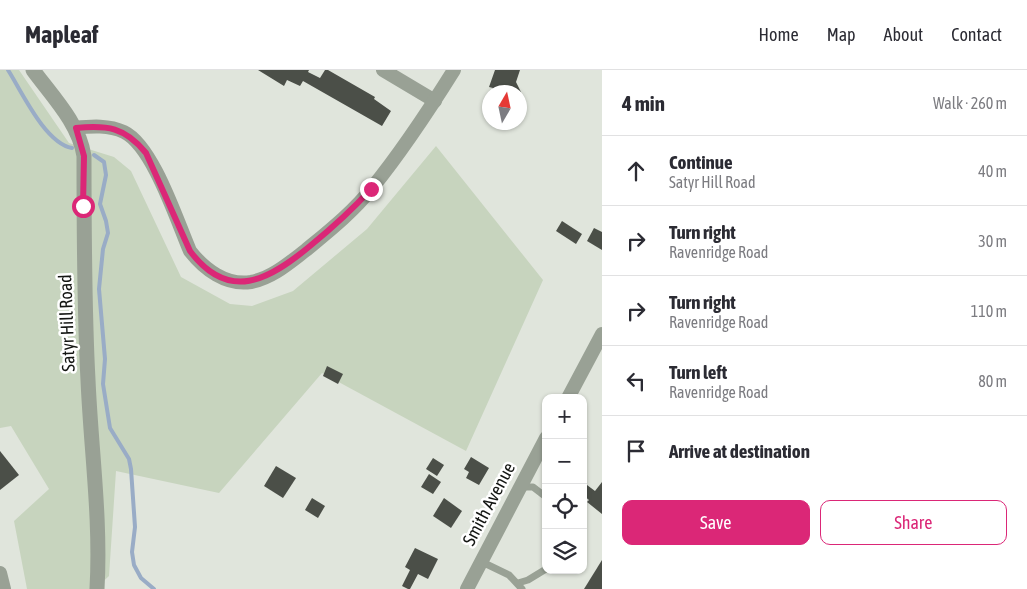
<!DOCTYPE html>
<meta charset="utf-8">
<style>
body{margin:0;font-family:"Asap Condensed",sans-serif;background:#f2f2f3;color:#2b2b33}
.controls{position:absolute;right:15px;bottom:15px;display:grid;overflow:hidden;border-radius:10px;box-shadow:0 1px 4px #0004}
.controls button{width:45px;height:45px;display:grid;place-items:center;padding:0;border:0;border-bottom:1px solid #e1e1e2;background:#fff;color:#2b2b33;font:25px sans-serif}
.compass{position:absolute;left:482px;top:15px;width:45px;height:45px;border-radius:50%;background:#fff;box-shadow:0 1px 4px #0004;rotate:9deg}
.stop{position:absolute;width:15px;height:15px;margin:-11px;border:4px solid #db2777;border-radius:50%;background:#fff}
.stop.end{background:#db2777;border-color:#fff;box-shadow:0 1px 5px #0008}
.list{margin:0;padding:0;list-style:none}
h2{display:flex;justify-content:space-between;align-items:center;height:65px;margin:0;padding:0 20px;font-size:21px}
h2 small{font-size:16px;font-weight:400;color:#7c7c81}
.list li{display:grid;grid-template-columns:32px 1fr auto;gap:15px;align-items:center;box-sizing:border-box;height:70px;padding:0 20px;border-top:1px solid #e1e1e2}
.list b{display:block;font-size:19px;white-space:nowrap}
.list p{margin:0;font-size:16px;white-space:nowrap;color:#7c7c81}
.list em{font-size:16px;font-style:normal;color:#7c7c81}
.actions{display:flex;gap:10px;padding:15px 20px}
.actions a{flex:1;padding:11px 0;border:1px solid #db2777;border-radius:10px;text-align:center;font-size:18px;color:#db2777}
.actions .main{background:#db2777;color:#fff}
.icon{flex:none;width:28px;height:28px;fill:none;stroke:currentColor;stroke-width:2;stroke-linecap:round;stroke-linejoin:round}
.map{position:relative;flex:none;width:602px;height:519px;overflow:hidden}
header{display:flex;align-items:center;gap:30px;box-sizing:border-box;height:70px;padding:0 25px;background:#fff;border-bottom:1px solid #e1e1e2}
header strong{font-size:24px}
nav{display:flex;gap:28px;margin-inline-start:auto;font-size:18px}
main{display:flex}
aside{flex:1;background:#fff}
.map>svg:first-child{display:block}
.green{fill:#c7d4be}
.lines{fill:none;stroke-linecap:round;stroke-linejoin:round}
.stream{stroke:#99acc6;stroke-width:4}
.building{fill:#4b4f48}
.service{stroke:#99a195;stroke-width:7}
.minor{stroke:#99a195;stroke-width:14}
.tertiary{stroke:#99a195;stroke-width:15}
.route{stroke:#db2777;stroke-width:6}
.labels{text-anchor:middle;stroke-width:5;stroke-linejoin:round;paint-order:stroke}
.street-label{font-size:18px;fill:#131512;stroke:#fff}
</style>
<header>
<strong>Mapleaf</strong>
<nav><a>Home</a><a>Map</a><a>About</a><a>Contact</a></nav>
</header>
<main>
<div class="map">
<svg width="602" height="519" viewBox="0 0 602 519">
<rect width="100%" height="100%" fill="#e0e5dc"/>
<path class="green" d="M0 0H19L69 73 114 87 131 101 181 207 230 234 252 236 293 221 367 159 436 76 543 210 466 381 322 303 219 423 116 401 109 506 95 519H27L14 451 49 419 11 356 0 358Z"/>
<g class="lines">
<g class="stream">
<path d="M8 0C22 22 45 73 72 78"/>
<path d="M94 85 104 92 106 105 100 134 106 151 108 163 103 179 99 219 105 289 103 314 110 358 129 389 131 399 135 457 132 482 134 495 141 508 154 519"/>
</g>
</g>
<g class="building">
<path d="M258 0H309L308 2 320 8 325 0H328L375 27 374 29 391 41 382 56 303 11 300 16 287 10 284 16Z"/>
<path d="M495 0H520L516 12 521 22H491L493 18 489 17Z"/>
<path d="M562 151 582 164 576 174 556 161Z"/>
<path d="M594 158 602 162V180L587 171Z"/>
<path d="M327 296 343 304 338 314 323 306Z"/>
<path d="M0 381 19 405 0 420Z"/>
<path d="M471 387 489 398 479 415 466 408 469 402 464 399Z"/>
<path d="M433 388 444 395 437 406 426 399Z"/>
<path d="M276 396 296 408 283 428 264 416Z"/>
<path d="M429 404 441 412 433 424 421 417Z"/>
<path d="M583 412 595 421 602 412V444L587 432 589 430 583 425Z"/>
<path d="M312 428 325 436 318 448 305 440Z"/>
<path d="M444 428 462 441 451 458 433 446Z"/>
<path d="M415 478 438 489 428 509 418 504 410 519H408L402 516 410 500 405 497Z"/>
<path d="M602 490V519H584Z"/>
</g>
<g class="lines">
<g class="service">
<path d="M520 417H533L546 427"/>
<path d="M480 491 509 505 522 519"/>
<path d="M518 513 528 510 546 499"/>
</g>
<g class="minor">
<path d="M383 0 435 31"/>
<path d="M75 58C92 56 109 55 124 62 153 76 177 151 190 181 204 199 226 216 251 212 272 208 289 193 306 180 329 161 353 142 372 118 402 81 429 40 454 0"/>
<path d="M568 328 602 264"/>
<path d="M0 503 4 519"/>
<path d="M467 519 546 368"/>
</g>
<path class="tertiary" d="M33 0C52 26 79 53 84 86 84 160 84 235 88 310 91 380 101 449 97 519"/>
</g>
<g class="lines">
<path class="route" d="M83 136 84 86 76 58C107 55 125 57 146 83L190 181C229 233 269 210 310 176 332 158 352 140 371 119"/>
</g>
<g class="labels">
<g class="street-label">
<text transform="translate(67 253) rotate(-92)" y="6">Satyr Hill Road</text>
<text transform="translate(489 434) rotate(-62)" y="6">Smith Avenue</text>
</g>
</g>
</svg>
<div class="controls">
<button>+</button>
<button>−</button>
<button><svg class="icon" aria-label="locate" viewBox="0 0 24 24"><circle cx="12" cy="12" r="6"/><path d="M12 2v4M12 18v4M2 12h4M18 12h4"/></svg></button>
<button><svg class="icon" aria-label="layers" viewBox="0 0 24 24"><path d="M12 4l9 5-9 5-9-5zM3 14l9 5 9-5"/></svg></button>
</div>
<svg class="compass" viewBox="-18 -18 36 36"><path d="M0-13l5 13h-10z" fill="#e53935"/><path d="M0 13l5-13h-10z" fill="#7c7c81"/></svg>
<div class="stop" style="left:83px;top:136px"></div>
<div class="stop end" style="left:371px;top:119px"></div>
</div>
<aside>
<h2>4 min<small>Walk · 260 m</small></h2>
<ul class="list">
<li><svg class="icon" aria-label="ahead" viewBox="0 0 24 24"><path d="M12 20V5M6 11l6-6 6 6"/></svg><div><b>Continue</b><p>Satyr Hill Road</p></div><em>40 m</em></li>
<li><svg class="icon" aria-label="right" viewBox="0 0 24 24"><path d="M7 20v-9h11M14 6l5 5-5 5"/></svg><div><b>Turn right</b><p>Ravenridge Road</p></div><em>30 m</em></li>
<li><svg class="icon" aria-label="right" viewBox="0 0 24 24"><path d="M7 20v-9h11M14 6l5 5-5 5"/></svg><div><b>Turn right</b><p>Ravenridge Road</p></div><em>110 m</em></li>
<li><svg class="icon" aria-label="left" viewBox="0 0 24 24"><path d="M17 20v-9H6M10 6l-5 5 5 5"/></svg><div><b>Turn left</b><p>Ravenridge Road</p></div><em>80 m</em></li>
<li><svg class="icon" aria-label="arrive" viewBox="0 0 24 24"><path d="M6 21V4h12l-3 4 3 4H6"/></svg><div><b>Arrive at destination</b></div></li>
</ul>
<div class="actions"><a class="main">Save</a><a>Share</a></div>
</aside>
</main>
